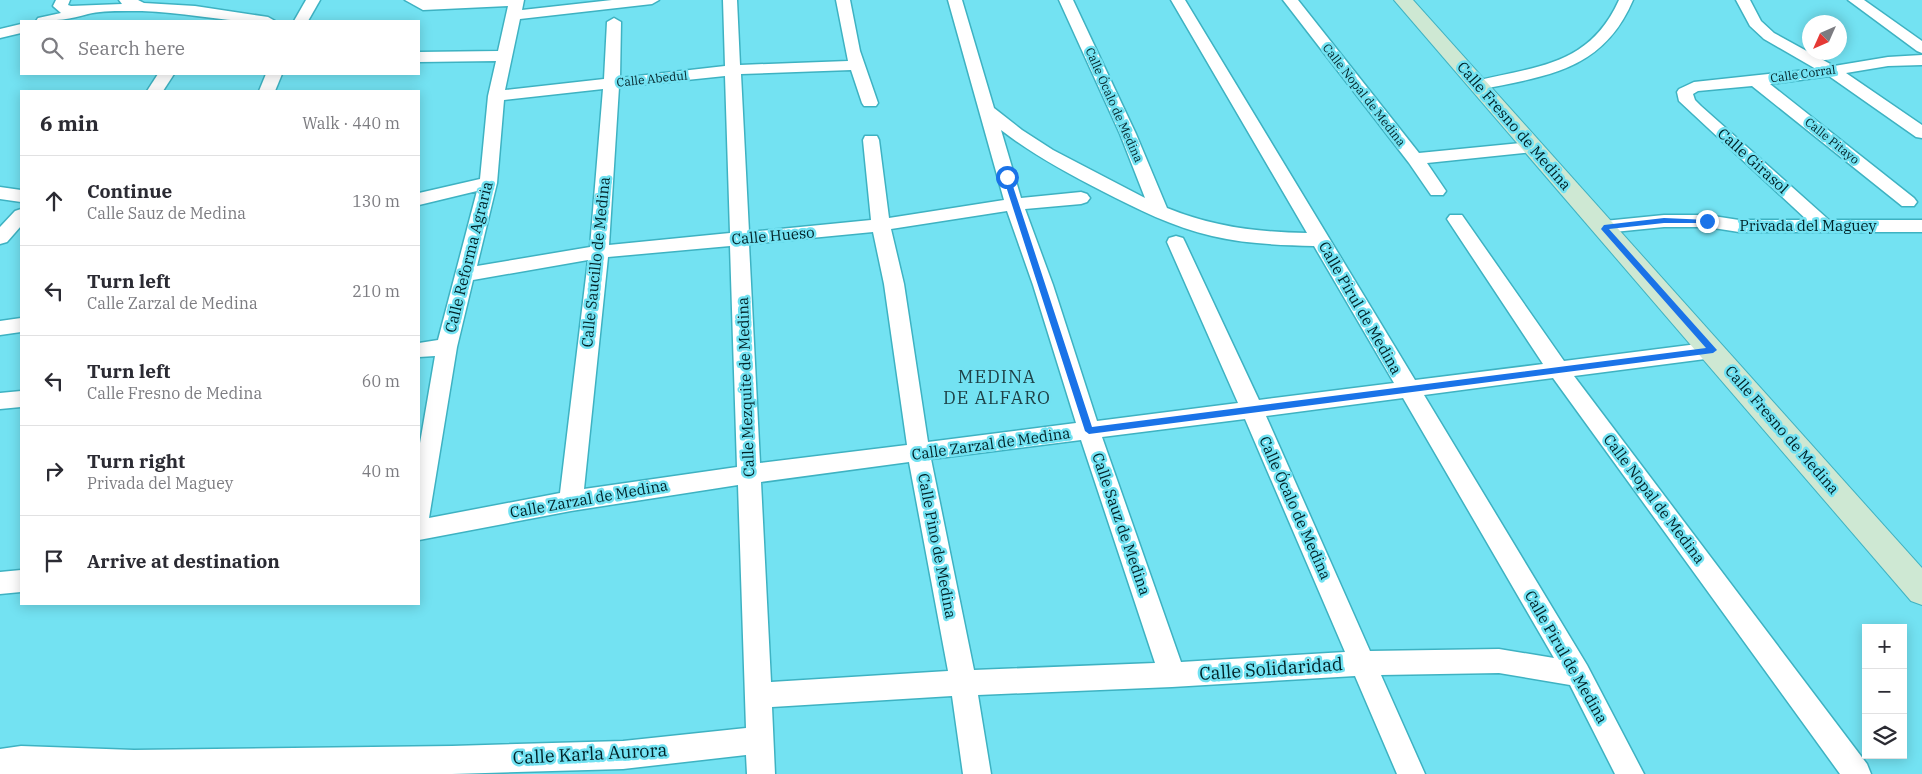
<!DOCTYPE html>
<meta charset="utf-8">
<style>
body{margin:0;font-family:"IBM Plex Serif",serif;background:#f2f2f3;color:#2b2b33}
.controls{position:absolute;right:15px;bottom:15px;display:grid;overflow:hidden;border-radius:0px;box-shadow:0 2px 12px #0003}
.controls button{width:45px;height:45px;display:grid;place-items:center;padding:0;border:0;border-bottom:1px solid #e1e1e2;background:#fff;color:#2b2b33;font:25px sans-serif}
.compass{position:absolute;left:1802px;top:15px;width:45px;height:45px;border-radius:50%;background:#fff;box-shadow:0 2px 12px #0003;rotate:225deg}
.stop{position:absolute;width:15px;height:15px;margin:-11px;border:4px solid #1a73e8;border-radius:50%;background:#fff}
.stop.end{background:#1a73e8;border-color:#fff;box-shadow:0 1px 5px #0008}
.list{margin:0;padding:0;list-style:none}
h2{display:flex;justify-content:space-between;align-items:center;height:65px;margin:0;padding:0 20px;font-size:21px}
h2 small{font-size:16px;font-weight:400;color:#7c7c81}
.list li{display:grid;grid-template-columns:32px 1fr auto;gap:15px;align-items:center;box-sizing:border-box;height:90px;padding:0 20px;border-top:1px solid #e1e1e2}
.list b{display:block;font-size:19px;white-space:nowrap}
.list p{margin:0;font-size:16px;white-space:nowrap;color:#7c7c81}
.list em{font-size:16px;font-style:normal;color:#7c7c81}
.icon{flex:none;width:28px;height:28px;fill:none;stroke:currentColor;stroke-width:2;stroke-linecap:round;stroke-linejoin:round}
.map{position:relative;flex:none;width:1922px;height:774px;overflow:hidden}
.search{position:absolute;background:#fff;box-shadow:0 2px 12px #0003;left:20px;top:20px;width:400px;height:55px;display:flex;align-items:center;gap:12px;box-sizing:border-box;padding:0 18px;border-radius:0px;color:#7c7c81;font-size:19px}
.panel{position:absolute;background:#fff;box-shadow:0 2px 12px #0003;left:20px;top:90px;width:400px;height:515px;border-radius:0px}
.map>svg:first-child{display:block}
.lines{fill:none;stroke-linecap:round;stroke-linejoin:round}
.street-casing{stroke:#3eb2c2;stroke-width:3}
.secondary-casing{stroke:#3eb2c2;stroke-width:2}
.street{fill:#fff;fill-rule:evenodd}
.secondary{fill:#cee8d3;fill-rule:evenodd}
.route{fill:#1a73e8}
.labels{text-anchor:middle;stroke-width:5;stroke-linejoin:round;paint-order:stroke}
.far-street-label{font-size:12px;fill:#002126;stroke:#73e2f2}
.street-label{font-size:15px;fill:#002126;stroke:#73e2f2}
.quarter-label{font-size:18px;letter-spacing:1px;fill:#1e4147;stroke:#73e2f2}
.near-street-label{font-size:18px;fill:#002126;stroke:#73e2f2}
</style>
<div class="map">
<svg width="1922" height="774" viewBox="0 0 1922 774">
<rect width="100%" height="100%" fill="#73e2f2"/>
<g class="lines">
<g class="street-casing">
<g id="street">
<path d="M56 0H70L68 5 71 6 122 4 119 0H138L144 3 195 6 268 17 275 21C231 24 186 12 142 11 128 11 101 10 88 14 71 19 55 21 36 21L38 18 61 13 53 6Z"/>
<path d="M306 0H320L308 21H294Z"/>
<path d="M405 0H524L522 10 612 0H659L652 4 520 19 505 90 604 79 607 22 614 18 621 22 620 78 725 66 723 0H737L740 65 848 61 836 0H850L860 51 878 103 876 106H864L862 103 851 70 741 74 749 232 871 220 863 140 865 136H877L879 140 889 218 1004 200 948 0H962L994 108 1022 130 1053 150 1145 198 1120 134 1059 0H1073L1136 134 1167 208C1213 227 1258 232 1307 233L1171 0H1185L1415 380 1543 364 1447 219 1450 215H1462L1564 361 1713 342 1720 345 1723 350 1720 355 1713 358 1574 376 1867 764 1871 774H1840L1553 378 1424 395 1587 665 1644 774H1615L1570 685 1499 673 1381 675 1425 774H1397L1355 676 1172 687 978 695 991 774H963L952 696 772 707 775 774H747L746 755 623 769 452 774H0V749L21 746 134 750 452 746 623 741 746 728 738 485 571 511 419 540V449L435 356 419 357V343L438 340 477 191 419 205V193L480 179 488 96 496 61 419 62V52L498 51 508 6 423 10ZM725 76 730 233 609 245 619 87ZM603 89 590 247 477 266 497 183 504 100ZM1001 130C1032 154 1067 173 1102 191 1137 209 1173 227 1212 236 1245 244 1280 245 1314 246L1394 383 1259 400 1185 242 1183 238 1176 236 1169 238 1167 242 1238 403 1097 421 1053 285 1025 209 1081 204 1087 202 1090 198 1087 194 1081 192 1021 198ZM1007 211 1033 285 1076 423 928 442 904 284 891 229ZM873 232 884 284 907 445 760 463 749 244ZM730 246 737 467 584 489 608 257ZM588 260 560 493 429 518 457 347 473 280ZM1403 398 1554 658 1499 649 1370 651 1266 416ZM1245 419 1345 652 1181 662 1102 437ZM1081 440 1155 663 974 670 931 459ZM909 462 948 671 771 682 761 482Z"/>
<path d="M1283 0H1298L1419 153 1532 142 1538 143 1540 147 1538 151 1532 152 1427 163 1446 191 1443 195H1431L1409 163Z"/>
<path d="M1619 0H1633C1603 71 1546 76 1478 90L1470 85 1472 82C1535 66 1589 67 1619 0Z"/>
<path d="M1736 0H1750L1761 21 1774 33 1834 66 1888 57 1922 55V65L1888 66 1846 73 1922 125V138L1916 137 1829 76 1770 84 1914 198 1917 202 1914 206H1902L1752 86 1698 91 1693 94 1695 100 1701 106 1829 220H1922V232H1739L1707 227H1664L1604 233 1597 231 1595 227 1597 223 1604 221 1664 215H1707L1739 220H1807L1679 101 1677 92 1679 89 1694 82 1816 69 1764 39 1750 26Z"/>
<path d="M1848 0H1864L1922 41V53L1917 51Z"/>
<path d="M21 24V33L0 38V29Z"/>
<path d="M158 74H174L163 91H147Z"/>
<path d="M266 74H282L275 91H259Z"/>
<path d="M0 187 21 190V202L0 199Z"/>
<path d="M21 209V226L7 242 0 244V227L15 211Z"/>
<path d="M21 318V332L0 335V321Z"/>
<path d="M21 391V407L0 409V393Z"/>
<path d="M21 570V592L0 594V572Z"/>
</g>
</g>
<g class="secondary-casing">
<path id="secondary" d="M1394 0H1413L1922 568V605L1911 601Z"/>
</g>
<use href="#street" class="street"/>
<use href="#secondary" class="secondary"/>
</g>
<path class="route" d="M1007 175 1010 177 1092 427 1706 348 1601 229 1604 225 1664 218 1709 220 1707 223H1664L1609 229 1717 350 1713 353 1089 434 1085 431 1003 177Z"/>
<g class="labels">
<g class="far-street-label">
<text transform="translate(1803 74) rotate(-8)" y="4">Calle Corral</text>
<text transform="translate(652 79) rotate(-6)" y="4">Calle Abedul</text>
<text transform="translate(1364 95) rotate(52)" y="4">Calle Nopal de Medina</text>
<text transform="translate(1114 105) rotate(66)" y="4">Calle Ócalo de Medina</text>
<text transform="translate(1832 141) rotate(39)" y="4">Calle Pitayo</text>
</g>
<g class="street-label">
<text transform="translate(1514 126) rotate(49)" y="5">Calle Fresno de Medina</text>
<text transform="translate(1753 161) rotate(42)" y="5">Calle Girasol</text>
<text x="1808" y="231">Privada del Maguey</text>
<text transform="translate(773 236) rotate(-5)" y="5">Calle Hueso</text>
<text transform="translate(469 257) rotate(-76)" y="5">Calle Reforma Agraria</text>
<text transform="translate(596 262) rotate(-84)" y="5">Calle Saucillo de Medina</text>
<text transform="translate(1360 308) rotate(60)" y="5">Calle Pirul de Medina</text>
<text transform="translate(746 387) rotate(-92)" y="5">Calle Mezquite de Medina</text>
<text transform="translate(1782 430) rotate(49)" y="5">Calle Fresno de Medina</text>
<text transform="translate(991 444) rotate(-8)" y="5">Calle Zarzal de Medina</text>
<text transform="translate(589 499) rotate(-10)" y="5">Calle Zarzal de Medina</text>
<text transform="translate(1654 499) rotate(53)" y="5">Calle Nopal de Medina</text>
<text transform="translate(1295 508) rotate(66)" y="5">Calle Ócalo de Medina</text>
<text transform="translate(1121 524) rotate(71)" y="5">Calle Sauz de Medina</text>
<text transform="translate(937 546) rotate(79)" y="5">Calle Pino de Medina</text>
<text transform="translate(1566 657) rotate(60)" y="5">Calle Pirul de Medina</text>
</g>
<g class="quarter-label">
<text x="997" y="383">MEDINA<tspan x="997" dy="21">DE ALFARO</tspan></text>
</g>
<g class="near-street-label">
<text transform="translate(1271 669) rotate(-4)" y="6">Calle Solidaridad</text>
<text transform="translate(590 754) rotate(-3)" y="6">Calle Karla Aurora</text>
</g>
</g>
</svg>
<div class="controls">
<button>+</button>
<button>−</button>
<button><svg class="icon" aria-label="layers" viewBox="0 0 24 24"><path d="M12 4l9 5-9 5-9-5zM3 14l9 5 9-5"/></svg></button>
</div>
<svg class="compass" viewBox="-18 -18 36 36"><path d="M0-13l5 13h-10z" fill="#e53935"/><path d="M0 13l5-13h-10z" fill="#7c7c81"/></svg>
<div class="stop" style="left:1007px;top:177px"></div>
<div class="stop end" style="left:1707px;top:221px"></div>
<div class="search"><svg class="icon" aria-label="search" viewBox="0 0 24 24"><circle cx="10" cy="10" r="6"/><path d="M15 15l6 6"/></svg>Search here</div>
<section class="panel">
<h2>6 min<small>Walk · 440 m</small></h2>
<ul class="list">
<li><svg class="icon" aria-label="ahead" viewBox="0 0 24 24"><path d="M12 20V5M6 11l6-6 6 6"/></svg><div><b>Continue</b><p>Calle Sauz de Medina</p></div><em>130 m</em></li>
<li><svg class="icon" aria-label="left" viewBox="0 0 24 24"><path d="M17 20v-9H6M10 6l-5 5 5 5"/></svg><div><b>Turn left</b><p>Calle Zarzal de Medina</p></div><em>210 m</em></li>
<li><svg class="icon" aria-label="left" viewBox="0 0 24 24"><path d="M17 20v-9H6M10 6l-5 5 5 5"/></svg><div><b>Turn left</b><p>Calle Fresno de Medina</p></div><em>60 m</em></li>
<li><svg class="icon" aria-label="right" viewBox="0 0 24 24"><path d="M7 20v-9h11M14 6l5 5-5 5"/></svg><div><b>Turn right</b><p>Privada del Maguey</p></div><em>40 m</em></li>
<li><svg class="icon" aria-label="arrive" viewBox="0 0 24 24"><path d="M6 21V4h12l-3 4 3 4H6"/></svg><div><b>Arrive at destination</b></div></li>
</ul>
</section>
</div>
